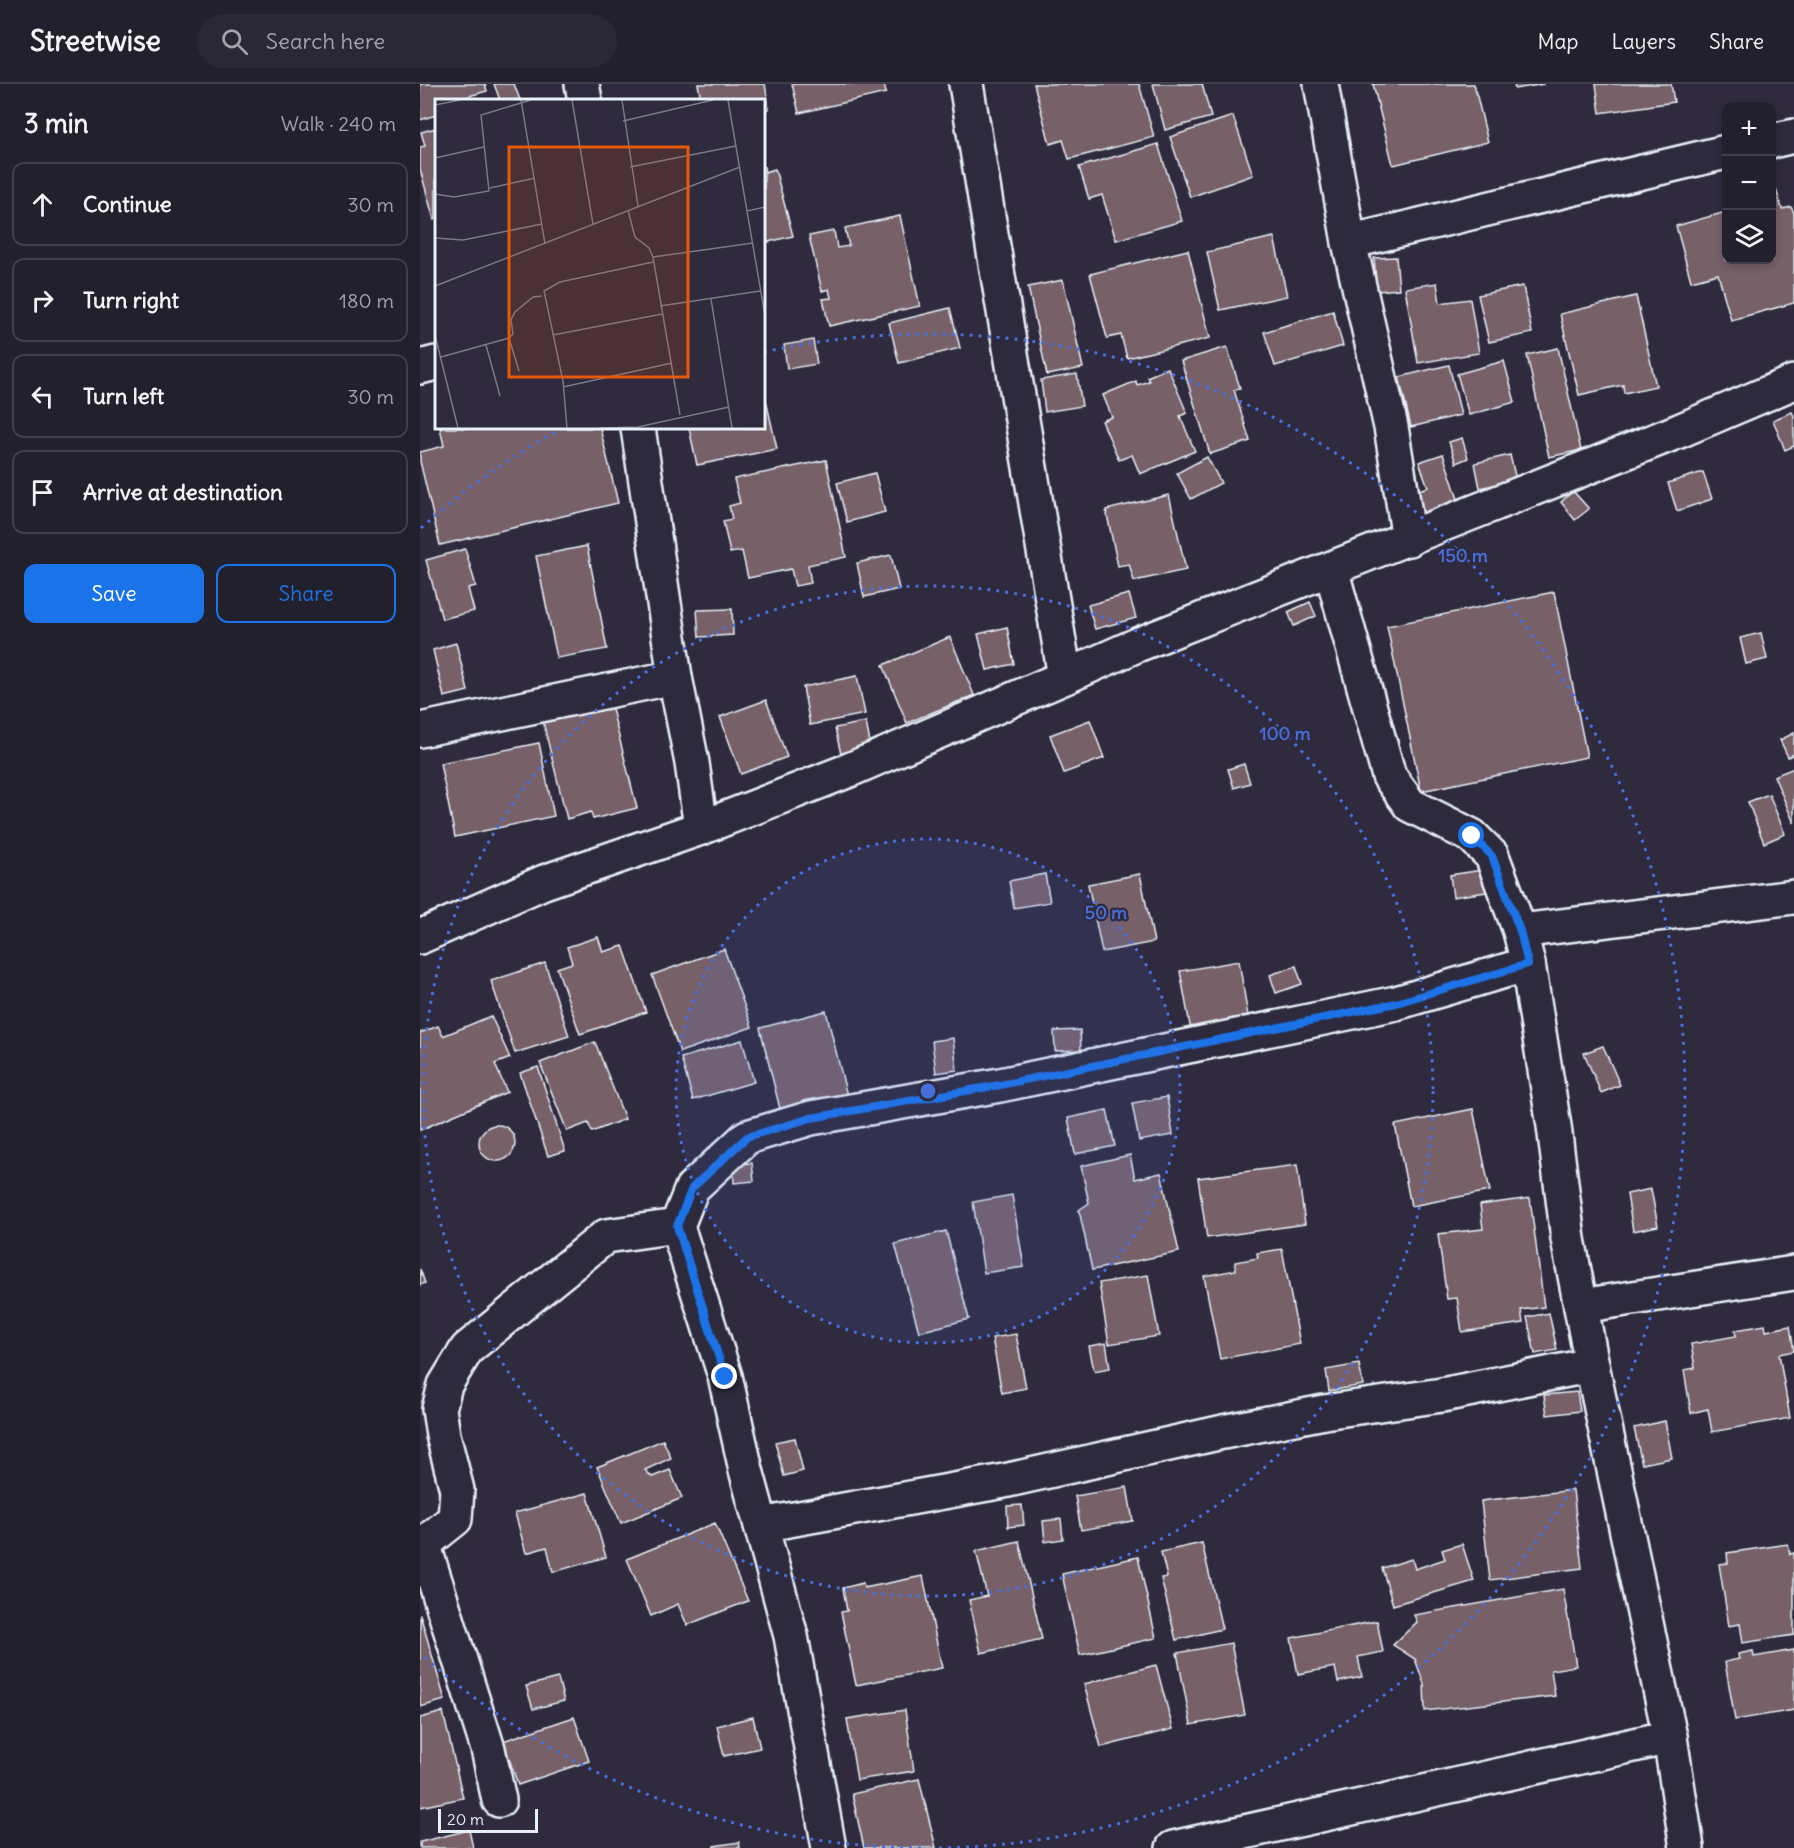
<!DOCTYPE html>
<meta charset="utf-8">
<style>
body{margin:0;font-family:Delius,sans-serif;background:#2b2836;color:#f1f3f6}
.controls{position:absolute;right:18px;top:18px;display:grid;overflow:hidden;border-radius:12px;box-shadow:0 3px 9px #0003}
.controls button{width:54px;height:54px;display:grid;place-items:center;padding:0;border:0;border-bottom:2px solid #403e4a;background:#23202e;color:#f1f3f6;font:30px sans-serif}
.scale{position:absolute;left:18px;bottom:15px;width:100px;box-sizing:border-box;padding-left:6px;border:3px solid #e8f1f8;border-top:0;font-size:16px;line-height:21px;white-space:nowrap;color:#e8f1f8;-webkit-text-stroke:4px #2f2a3d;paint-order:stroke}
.stop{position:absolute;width:18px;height:18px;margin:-14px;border:4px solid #1a73e8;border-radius:50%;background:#fff}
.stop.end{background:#1a73e8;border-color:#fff;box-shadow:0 2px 6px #0008}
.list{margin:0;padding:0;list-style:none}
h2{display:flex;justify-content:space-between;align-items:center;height:78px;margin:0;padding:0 24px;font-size:26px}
h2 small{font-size:20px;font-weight:400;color:#a3a3aa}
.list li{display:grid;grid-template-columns:39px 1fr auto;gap:18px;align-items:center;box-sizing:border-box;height:84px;margin:0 12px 12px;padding:0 12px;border:2px solid #403e4a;border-radius:12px}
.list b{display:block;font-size:22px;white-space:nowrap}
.list em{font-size:20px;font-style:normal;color:#a3a3aa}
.actions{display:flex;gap:12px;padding:18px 24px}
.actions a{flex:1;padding:14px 0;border:2px solid #1a73e8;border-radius:12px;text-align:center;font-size:21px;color:#1a73e8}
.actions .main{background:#1a73e8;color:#fff}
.icon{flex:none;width:33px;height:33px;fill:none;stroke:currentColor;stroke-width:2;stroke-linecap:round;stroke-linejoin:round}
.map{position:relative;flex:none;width:1374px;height:1764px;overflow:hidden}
header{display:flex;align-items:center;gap:36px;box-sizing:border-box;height:84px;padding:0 30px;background:#23202e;border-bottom:2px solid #403e4a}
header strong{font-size:28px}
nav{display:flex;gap:33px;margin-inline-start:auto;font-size:21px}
.search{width:420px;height:54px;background:#2b2836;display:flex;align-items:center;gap:15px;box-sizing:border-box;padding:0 21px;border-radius:33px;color:#a3a3aa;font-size:22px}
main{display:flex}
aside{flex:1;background:#23202e}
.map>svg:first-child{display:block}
.building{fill:#776067;stroke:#e8f1f8;stroke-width:1.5}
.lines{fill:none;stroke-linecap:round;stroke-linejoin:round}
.street-casing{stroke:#e8f1f8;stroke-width:38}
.street{stroke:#2f2a3d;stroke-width:33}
.route{stroke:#1a73e8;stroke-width:8}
.ring{fill:none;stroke:#466fde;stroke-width:3;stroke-dasharray:3 6}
.inset-road{fill:none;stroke:#797a88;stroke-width:1.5}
.view{fill:#e8590c;fill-opacity:0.15;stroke:#e8590c;stroke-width:3}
.inset-edge{fill:none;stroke:#e8f1f8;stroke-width:3}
.centre{fill:#466fde;stroke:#2f2a3d;stroke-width:3}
.ring-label{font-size:18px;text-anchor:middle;font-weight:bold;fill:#466fde;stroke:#2f2a3d;stroke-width:4.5;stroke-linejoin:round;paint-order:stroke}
</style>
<header>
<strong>Streetwise</strong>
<div class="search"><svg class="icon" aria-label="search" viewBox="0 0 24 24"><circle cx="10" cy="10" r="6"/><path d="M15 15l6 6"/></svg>Search here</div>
<nav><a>Map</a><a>Layers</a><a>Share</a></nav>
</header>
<main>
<aside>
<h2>3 min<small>Walk · 240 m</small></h2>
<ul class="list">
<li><svg class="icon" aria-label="ahead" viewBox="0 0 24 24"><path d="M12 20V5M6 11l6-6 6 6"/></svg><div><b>Continue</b></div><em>30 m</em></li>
<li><svg class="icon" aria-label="right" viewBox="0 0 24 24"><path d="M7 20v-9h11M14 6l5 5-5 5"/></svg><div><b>Turn right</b></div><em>180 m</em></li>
<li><svg class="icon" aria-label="left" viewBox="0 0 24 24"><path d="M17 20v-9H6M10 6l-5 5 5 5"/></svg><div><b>Turn left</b></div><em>30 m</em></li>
<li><svg class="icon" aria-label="arrive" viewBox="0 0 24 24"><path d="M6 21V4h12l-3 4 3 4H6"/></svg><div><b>Arrive at destination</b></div></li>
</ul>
<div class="actions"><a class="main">Save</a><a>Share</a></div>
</aside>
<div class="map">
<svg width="1374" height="1764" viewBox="0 0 1374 1764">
<rect width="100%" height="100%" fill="#2f2a3d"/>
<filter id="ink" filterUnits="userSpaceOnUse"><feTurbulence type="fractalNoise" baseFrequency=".0167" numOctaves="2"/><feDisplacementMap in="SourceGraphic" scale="12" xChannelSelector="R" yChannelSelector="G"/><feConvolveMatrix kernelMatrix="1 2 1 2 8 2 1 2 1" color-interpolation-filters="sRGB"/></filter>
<g filter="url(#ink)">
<g class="building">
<path d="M0 0H65L67 7 35 16H16V31L0 36Z"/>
<path d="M74 0H94L100 16H80Z"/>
<path d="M278 0H345L349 25 344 26V16H281Z"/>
<path d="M372 0H464L466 9 379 29Z"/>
<path d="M614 0H719L734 53 649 75 643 56 630 60Z"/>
<path d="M733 0H782L791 33 745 46Z"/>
<path d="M953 0H1054L1068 58 973 81Z"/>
<path d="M1094 0H1124L1095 5Z"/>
<path d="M1176 0H1251L1254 18 1180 29Z"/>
<path d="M813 32 833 91 770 113 750 53Z"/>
<path d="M16 44V135L14 136 0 85V63L5 62 1 48Z"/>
<path d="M738 60 762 137 696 156 682 111 669 115 659 83Z"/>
<path d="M344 82 345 88 355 85 373 152 344 159Z"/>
<path d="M1356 105 1362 125 1371 123 1374 129V219L1311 236 1298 190 1271 197 1256 142 1306 128V125V176H1352V106Z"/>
<path d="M480 132 500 222 409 242 403 215 411 214 409 205 402 207 389 152 414 147 417 164 429 162 425 144Z"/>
<path d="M854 153 867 212 800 226 787 168Z"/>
<path d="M768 166 790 254 707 274 701 251 687 254 670 190Z"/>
<path d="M976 173 979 205 957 207 954 174Z"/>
<path d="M643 196 663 284 627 291 608 203Z"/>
<path d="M1017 199 1020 219 1050 215 1059 269 998 279 985 204Z"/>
<path d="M1103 202 1112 249 1069 258 1058 211Z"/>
<path d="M1216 212 1236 302 1204 309 1203 301 1159 311 1140 230Z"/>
<path d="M530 224 540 264 479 279 469 239Z"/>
<path d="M913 227 923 262 855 282 844 248Z"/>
<path d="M393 256 397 280 367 285 364 261Z"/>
<path d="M807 263 820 304 814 306 830 357 790 370 761 277Z"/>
<path d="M1138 264 1161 366 1129 373 1107 271Z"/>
<path d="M1084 277 1095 318 1049 331 1037 290Z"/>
<path d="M1029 281 1041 331 991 343 979 293Z"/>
<path d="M748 284 767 329 760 332 775 367 720 390 712 371 699 376 682 337 692 333 683 311 716 297 717 301 729 297 727 293Z"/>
<path d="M657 290 662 322 625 328 621 296Z"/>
<path d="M346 316 357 365 277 381 269 344H344V317Z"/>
<path d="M1372 328 1374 332V362L1365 366 1353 336Z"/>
<path d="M20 344H180L198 419 20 461 0 377V368L24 362Z"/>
<path d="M1042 354 1048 374 1036 379 1029 358Z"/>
<path d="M1023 370 1039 418 1003 430 996 407 1008 403 999 378Z"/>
<path d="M1090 371 1096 396 1060 404 1055 379Z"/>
<path d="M787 373 801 399 771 415 757 389Z"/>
<path d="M406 376 426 473 388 481 391 499 375 502 371 485 328 494 322 467 310 469 303 437 312 435 309 422 320 419 314 395Z"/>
<path d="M1283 388 1292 415 1257 427 1248 399Z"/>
<path d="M455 389 465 428 427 438 417 399Z"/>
<path d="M1153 407 1169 425 1155 436 1141 418Z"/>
<path d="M749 411 766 486 714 497 709 480 698 482 686 426Z"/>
<path d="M167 462 187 565 137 574 116 472Z"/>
<path d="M45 465 56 502 48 504 54 527 22 535 6 476Z"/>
<path d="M471 471 479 505 444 513 437 479Z"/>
<path d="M1134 508 1167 673 1001 707 967 542Z"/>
<path d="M709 510 716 534 675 545 668 521Z"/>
<path d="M890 518 896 532 874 542 868 528Z"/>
<path d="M312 525 313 551 279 553 277 526Z"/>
<path d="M587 543 594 580 567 586 558 550Z"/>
<path d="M1341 549 1347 575 1326 580 1320 554Z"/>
<path d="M530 553 554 611 487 639 463 581Z"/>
<path d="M36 559 48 607 24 613 13 566Z"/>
<path d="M437 592 445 630 390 641 383 603Z"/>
<path d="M346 616 367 673 321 690 300 633Z"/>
<path d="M191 621 217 724 173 735 171 728 147 735 123 638Z"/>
<path d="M670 636 684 674 644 689 630 651Z"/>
<path d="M446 638 451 664 421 670 415 644Z"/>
<path d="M1374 649V670L1368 673 1360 656Z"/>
<path d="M119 659 134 732 35 753 20 679Z"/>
<path d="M824 680 830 699 814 704 808 685Z"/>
<path d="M1374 684V739L1354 692Z"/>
<path d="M1349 710 1365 750 1344 759 1328 718Z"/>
<path d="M1062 786 1066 808 1033 813 1030 791Z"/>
<path d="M625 790 630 818 594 824 589 797Z"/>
<path d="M720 790 734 858 682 868 668 800Z"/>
<path d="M178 853 183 868 203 862 226 928 160 950 137 884 152 879 147 863Z"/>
<path d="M304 865 332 943 260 968 232 891Z"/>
<path d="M819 877 829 938 771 947 760 887Z"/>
<path d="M125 879 149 952 95 969 71 897Z"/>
<path d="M876 882 882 900 856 909 850 891Z"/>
<path d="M406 927 427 1012 361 1029 340 944Z"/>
<path d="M71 932 90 974 75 980 87 1008 0 1046V949L18 942 23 952Z"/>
<path d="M660 946 661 966 635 967 634 947Z"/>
<path d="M533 954 537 986 516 989 512 957Z"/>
<path d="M322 956 334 998 273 1016 261 974Z"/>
<path d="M175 958 205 1035 172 1048 168 1039 147 1047 120 979Z"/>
<path d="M1183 962 1200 1001 1181 1009 1164 969Z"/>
<path d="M118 983 145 1067 128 1072 100 989Z"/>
<path d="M747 1013 753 1051 719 1057 712 1019Z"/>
<path d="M1053 1025 1070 1107 991 1122 975 1041Z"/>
<path d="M687 1026 695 1062 655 1070 648 1034Z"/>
<circle cx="77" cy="1059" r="18"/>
<path d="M710 1071 715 1095 741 1089 759 1168 672 1186 659 1126 669 1119 661 1082Z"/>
<path d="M332 1079 334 1097 314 1099 313 1081Z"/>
<path d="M877 1081 885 1140 787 1154 778 1094Z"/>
<path d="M1231 1105 1238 1142 1213 1147 1207 1110Z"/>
<path d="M592 1111 604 1183 564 1189 553 1118Z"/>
<path d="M1110 1114 1124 1223 1101 1226 1103 1239 1042 1248 1037 1214 1027 1215 1018 1150 1063 1145 1060 1121Z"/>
<path d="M526 1147 549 1235 499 1248 475 1160Z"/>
<path d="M862 1165 880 1260 800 1275 784 1192 816 1186 815 1178 838 1174 837 1169Z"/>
<path d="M0 1185 5 1199 0 1201Z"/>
<path d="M728 1191 739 1252 689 1260 679 1199Z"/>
<path d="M1129 1229 1137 1266 1115 1270 1107 1233Z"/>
<path d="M1345 1241 1346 1247 1370 1242 1374 1267 1359 1270 1370 1334 1292 1348 1288 1325 1271 1329 1264 1286 1275 1284 1271 1260 1316 1252 1315 1246Z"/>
<path d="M596 1250 606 1304 582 1309 572 1254Z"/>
<path d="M686 1259 690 1284 674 1287 669 1262Z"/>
<path d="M939 1280 943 1301 909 1307 906 1286Z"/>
<path d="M1157 1308 1160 1327 1127 1331 1124 1311Z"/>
<path d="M1245 1337 1252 1374 1222 1380 1214 1344Z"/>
<path d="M375 1354 383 1387 364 1392 355 1358Z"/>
<path d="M243 1356 251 1374 225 1386 232 1393 250 1386 262 1414 201 1439 177 1383Z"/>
<path d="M707 1403 713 1437 661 1446 655 1412Z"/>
<path d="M1153 1406 1162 1484 1070 1496 1061 1417Z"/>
<path d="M167 1409 186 1473 133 1488 127 1463 106 1469 95 1429Z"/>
<path d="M602 1421 604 1441 588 1443 587 1422Z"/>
<path d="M641 1435 643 1455 625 1458 623 1437Z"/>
<path d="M295 1439 328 1517 267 1541 258 1520 231 1532 207 1475Z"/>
<path d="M599 1457 622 1555 561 1569 549 1516 567 1512 556 1467Z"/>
<path d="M782 1459 802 1545 756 1556 741 1494 747 1493 741 1468Z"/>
<path d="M1042 1460 1054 1497 973 1521 962 1484 992 1475 995 1485 1025 1475 1022 1466Z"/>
<path d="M1368 1460 1370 1470 1374 1469V1551L1323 1559 1320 1540 1309 1542 1299 1480 1308 1479 1307 1469Z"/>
<path d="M718 1473 736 1554 660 1571 642 1490Z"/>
<path d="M503 1492 522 1584 436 1601 421 1528 427 1527 423 1504 443 1499 444 1504Z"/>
<path d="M1143 1505 1156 1582 1131 1586 1135 1612 1005 1627 1004 1600 995 1575 973 1561 997 1538 994 1531Z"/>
<path d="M0 1530 25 1616 0 1623Z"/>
<path d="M957 1537 963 1568 938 1573 942 1593 918 1598 915 1583 878 1590 871 1554Z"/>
<path d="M811 1559 825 1631 771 1641 757 1569Z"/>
<path d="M1374 1566V1626L1315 1636 1305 1578 1319 1575 1318 1570 1333 1567 1334 1573Z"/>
<path d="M736 1581 753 1645 681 1663 664 1600Z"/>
<path d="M138 1594 144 1617 113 1625 106 1602Z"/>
<path d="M485 1626 494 1687 437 1696 427 1635Z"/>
<path d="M23 1628 43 1714 0 1723V1634Z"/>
<path d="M154 1633 169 1677 98 1701 83 1657Z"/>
<path d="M333 1633 340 1664 304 1672 297 1642Z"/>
<path d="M499 1695 516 1764H444L432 1710Z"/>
<path d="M49 1746 53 1764H0V1758Z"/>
<path d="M319 1758 320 1764H294V1762Z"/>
</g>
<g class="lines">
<g class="street-casing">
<g id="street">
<path d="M162 0 165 16"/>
<path d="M546 0 645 593"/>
<path d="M901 0 929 158 971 343 989 455"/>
<path d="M1352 57 1374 52"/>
<path d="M929 158 1306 68"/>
<path d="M0 283 16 279"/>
<path d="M218 344 255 593 272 679 281 744"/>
<path d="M911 485 969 692 990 721 1052 752 1072 772 1100 847 1108 880 1134 1042 1148 1155 1172 1281 1250 1653 1267 1764"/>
<path d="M0 646 255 593"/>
<path d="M1100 847 1374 813"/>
<path d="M0 853 124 798 281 744 427 687 645 593 717 561 1259 347 1374 298"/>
<path d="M1161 1222 1374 1189"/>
<path d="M341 1441 584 1397 803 1348 904 1328 1022 1311 1172 1281"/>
<path d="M4 1462 68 1665 79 1716"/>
<path d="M0 1463 35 1435 37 1406 23 1351 19 1325 25 1301 47 1265 186 1152 257 1142"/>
<path d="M409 1764 371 1552 326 1386 305 1292 257 1142 272 1104 327 1053 391 1034 580 1001 976 919 1108 880"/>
<path d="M753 1764 1250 1653"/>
</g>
</g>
<use href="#street" class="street"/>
</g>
</g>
<g class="lines" filter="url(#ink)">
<path class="route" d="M305 1293 257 1142 272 1104 327 1053 391 1034 580 1001 976 919 1108 880 1100 847 1072 772 1052 752"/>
</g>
<circle cx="508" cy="1007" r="252" fill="#466fde" fill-opacity=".12"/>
<g class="ring">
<circle cx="508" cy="1007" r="252"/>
<circle cx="508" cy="1007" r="505"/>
<path d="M501 1764A757 757 0 0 1 1 1570M1 444A757 757 0 0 1 141 345M344 268A757 757 0 1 1 515 1764"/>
</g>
<g transform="translate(15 15)">
<rect width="330" height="330" fill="#2f2a3d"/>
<path class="inset-road" d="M86 1 110 145M137 1 158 125M187 1 203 107M293 1 330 217M0 6 25 1M188 22 278 1M0 59 49 48M195 68 301 47M55 89 100 79M0 95 19 98 54 92 46 16 96 1M193 111 200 138 214 149 218 158 245 316M312 112 330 108M0 139 28 141 107 125M218 158 318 144M0 187 305 68M276 200 297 329M225 207 325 192M0 236 23 329M118 236 227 215M74 239 84 272M51 246 65 297M6 258 74 239 78 235 76 221 80 213 98 198 107 197M128 288 237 264M132 329 128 282 109 192 125 183 218 163M165 329 203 328 294 308"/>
<path class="view" d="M74 48H253V278H74Z"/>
<rect width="330" height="330" class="inset-edge"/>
</g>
<circle cx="508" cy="1007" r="9" class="centre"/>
<g class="ring-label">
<text x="1043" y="478">150 m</text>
<text x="865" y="656">100 m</text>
<text x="686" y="835">50 m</text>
</g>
</svg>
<div class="controls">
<button>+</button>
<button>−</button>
<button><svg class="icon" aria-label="layers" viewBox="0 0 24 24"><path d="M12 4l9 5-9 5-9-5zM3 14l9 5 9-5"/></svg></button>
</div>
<div class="scale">20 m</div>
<div class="stop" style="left:1052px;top:752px"></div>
<div class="stop end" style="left:305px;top:1293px"></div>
</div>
</main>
